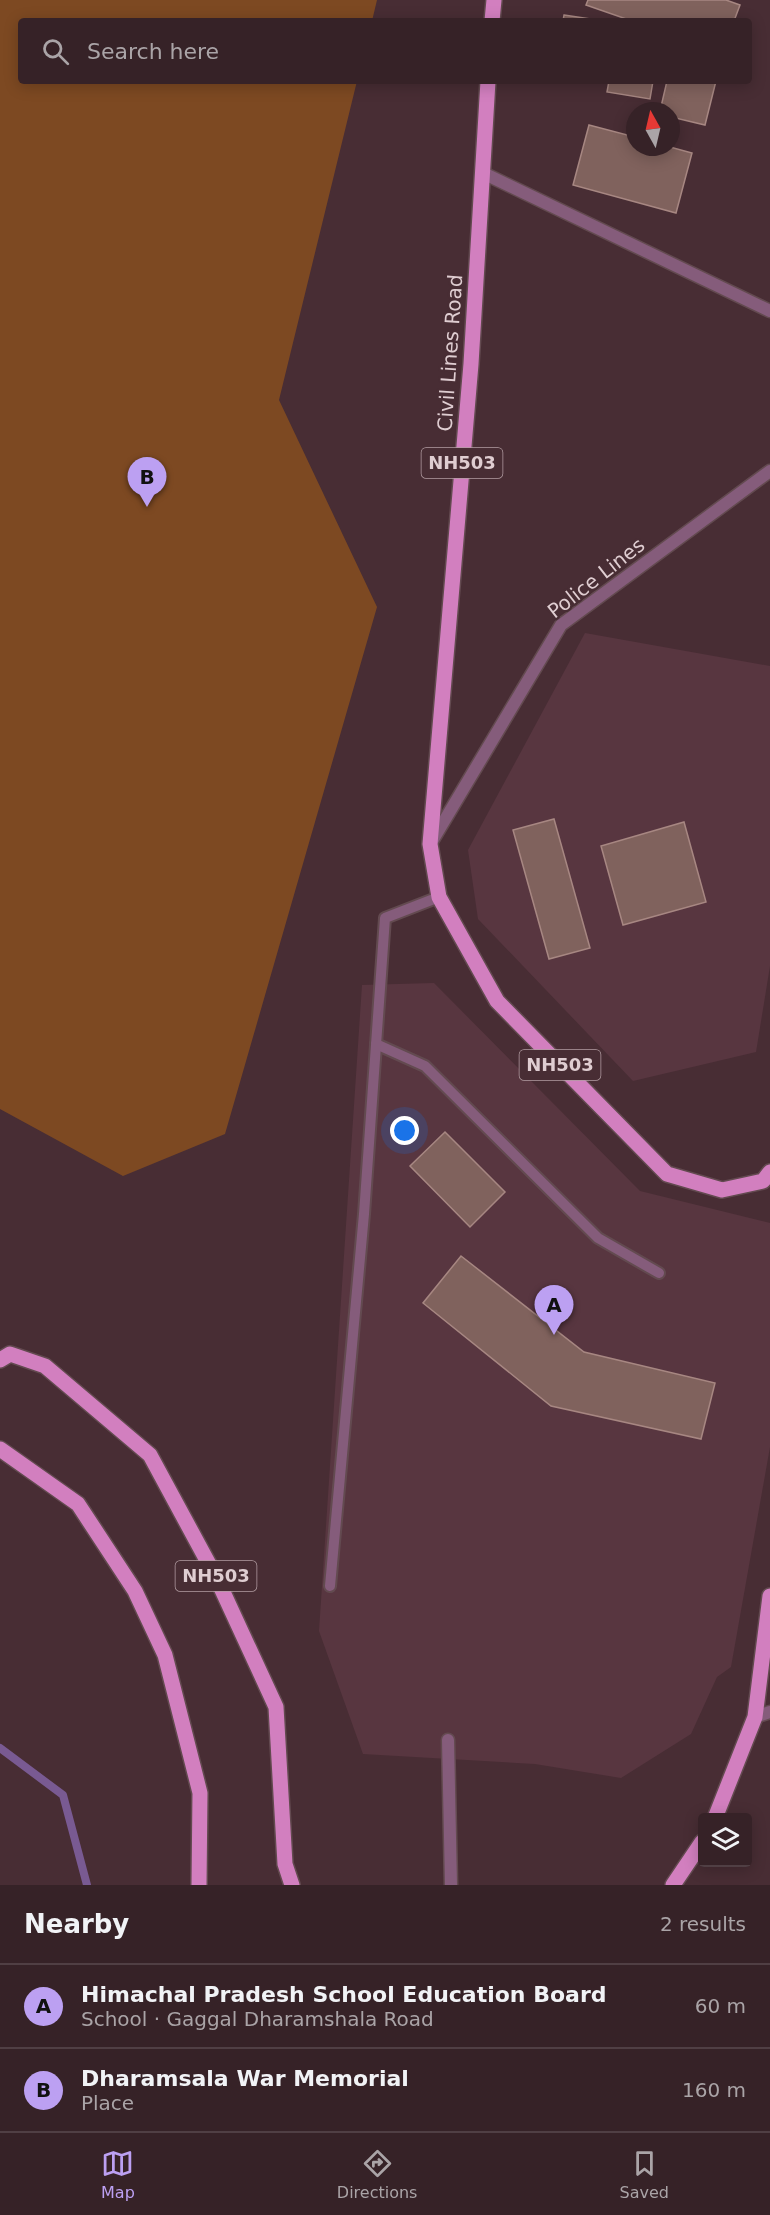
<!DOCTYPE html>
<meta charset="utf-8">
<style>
body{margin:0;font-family:"DejaVu Sans",sans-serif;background:#412f33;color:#f1f3f6}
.controls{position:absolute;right:18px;bottom:18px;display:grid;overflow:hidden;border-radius:6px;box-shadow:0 3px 15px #0003}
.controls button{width:54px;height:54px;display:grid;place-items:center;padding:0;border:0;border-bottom:2px solid #503f44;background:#362227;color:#f1f3f6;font:30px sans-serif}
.compass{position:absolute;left:626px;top:102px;width:54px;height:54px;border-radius:50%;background:#362227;box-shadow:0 3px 15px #0003;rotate:352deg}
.you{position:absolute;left:405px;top:1131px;width:21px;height:21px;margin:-15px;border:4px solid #fff;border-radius:50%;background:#1a73e8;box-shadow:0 0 0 9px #1a73e833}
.badge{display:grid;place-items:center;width:39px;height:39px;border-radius:50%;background:#bca0f2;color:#111;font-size:20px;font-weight:700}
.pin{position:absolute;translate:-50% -50px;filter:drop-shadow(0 2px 3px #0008)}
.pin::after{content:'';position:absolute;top:32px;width:21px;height:18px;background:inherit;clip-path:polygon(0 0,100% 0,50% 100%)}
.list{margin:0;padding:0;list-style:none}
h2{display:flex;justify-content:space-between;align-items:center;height:78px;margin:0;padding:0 24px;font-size:26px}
h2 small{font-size:20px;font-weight:400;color:#aaa4a7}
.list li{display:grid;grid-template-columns:39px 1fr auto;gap:18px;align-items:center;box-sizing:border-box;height:84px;padding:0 24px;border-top:2px solid #503f44}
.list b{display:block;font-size:22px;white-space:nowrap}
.list p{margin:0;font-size:20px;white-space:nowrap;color:#aaa4a7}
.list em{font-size:20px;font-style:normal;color:#aaa4a7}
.icon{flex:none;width:33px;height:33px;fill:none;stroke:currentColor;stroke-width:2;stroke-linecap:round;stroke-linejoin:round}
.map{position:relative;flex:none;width:770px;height:1885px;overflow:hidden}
.search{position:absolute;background:#362227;box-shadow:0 3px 15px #0003;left:18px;right:18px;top:18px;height:66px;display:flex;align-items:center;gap:15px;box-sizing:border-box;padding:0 21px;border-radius:6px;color:#aaa4a7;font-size:22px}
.sheet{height:246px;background:#362227}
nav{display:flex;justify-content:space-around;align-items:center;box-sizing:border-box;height:84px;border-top:2px solid #503f44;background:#362227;font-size:16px;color:#aaa4a7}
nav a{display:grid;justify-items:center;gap:3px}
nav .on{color:#bca0f2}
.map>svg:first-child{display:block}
.built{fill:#583640}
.green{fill:#7d4922}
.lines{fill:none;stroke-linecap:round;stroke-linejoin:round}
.stream{stroke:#795a92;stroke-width:8}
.building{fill:#80625d;stroke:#a78782;stroke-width:1.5}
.lane-casing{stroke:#634a50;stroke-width:14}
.street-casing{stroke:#634a50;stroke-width:15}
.primary-casing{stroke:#634a50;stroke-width:18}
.lane{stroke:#855c7b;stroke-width:10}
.street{stroke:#855c7b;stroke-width:12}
.primary{stroke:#d27fbf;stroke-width:15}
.labels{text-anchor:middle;stroke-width:4.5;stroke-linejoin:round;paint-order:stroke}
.shield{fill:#482d34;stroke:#b29da2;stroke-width:1.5}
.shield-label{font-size:18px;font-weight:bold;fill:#dfcdd1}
.street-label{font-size:20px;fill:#dfcdd1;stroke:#482d34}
</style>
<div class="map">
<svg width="770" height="1885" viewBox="0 0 770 1885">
<rect width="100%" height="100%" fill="#482d34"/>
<g class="built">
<path d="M585 633 770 666V966L756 1052 633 1081 478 919 468 850Z"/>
<path d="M434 983 640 1191 770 1223V1447L731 1667 717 1677 691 1734 621 1778 535 1764 363 1754 319 1631 362 985Z"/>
</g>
<path class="green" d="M0 0H377L372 21H21V81H357L279 400 377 607 225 1134 123 1176 0 1109Z"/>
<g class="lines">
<path class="stream" d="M0 1748 63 1795 87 1885"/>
</g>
<g class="building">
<path d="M588 0H726L740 5 734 21H632L586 5Z"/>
<path d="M564 15 604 21H563Z"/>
<path d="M609 81H653L650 99 607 92Z"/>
<path d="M667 81H716L705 125 671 117V111H660Z"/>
<path d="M589 125 635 137V147H670L692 153 676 213 573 185Z"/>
<path d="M554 819 590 948 549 959 513 830Z"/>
<path d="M684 822 706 902 623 925 601 846Z"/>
<path d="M445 1132 505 1192 470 1227 410 1166Z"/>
<path d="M461 1256 584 1352 715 1383 701 1439 551 1406 423 1303Z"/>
</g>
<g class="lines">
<g class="lane-casing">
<g id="lane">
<path d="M376 1044 425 1066 598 1238 659 1273"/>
<path d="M330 1586 364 1214 385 918 439 897"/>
</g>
</g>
<g class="street-casing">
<g id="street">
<path d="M483 173 770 311"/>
<path d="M431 843 561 625 770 471"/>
<path d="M755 1717 770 1712"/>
<path d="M448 1740 451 1885"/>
</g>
</g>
<g class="primary-casing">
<g id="primary">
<path d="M492 21 494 0"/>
<path d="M488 81 471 364 430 844 439 897 497 1001 667 1174 722 1190 763 1181 770 1172"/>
<path d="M0 1360 10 1354 45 1366 150 1455 217 1579 276 1707 285 1864 292 1885"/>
<path d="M0 1449 78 1504 135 1591 165 1655 200 1793 199 1885"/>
<path d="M715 1818 755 1717 770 1596"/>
<path d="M673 1885 702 1842"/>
</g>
</g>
<use href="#lane" class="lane"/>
<use href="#street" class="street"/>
<use href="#primary" class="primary"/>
</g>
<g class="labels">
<g class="shield">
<rect x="421.5" y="448" width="81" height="30" rx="4.5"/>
<rect x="519.5" y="1050" width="81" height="30" rx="4.5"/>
<rect x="175.5" y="1561" width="81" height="30" rx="4.5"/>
</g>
<g class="shield-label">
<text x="462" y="469">NH503</text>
<text x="560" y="1071">NH503</text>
<text x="216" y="1582">NH503</text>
</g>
<g class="street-label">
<text transform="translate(450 353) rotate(-86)" y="7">Civil Lines Road</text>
<text transform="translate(596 578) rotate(-38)" y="7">Police Lines</text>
</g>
</g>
</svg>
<div class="controls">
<button><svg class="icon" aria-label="layers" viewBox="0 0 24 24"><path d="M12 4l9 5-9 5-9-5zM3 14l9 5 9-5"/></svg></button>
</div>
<svg class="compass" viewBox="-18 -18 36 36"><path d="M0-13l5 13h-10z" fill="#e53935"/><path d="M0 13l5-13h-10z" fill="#aaa4a7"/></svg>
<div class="you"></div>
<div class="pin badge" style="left:554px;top:1335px">A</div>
<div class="pin badge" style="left:147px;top:507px">B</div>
<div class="search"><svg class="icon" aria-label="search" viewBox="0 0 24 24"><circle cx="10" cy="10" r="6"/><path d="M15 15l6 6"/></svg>Search here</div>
</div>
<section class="sheet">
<h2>Nearby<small>2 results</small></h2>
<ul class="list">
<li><span class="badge">A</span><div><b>Himachal Pradesh School Education Board</b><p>School · Gaggal Dharamshala Road</p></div><em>60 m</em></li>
<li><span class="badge">B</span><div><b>Dharamsala War Memorial</b><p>Place</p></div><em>160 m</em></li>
</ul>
</section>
<nav>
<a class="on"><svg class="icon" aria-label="map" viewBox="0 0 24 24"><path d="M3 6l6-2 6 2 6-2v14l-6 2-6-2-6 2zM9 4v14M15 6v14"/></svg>Map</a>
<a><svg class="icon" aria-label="directions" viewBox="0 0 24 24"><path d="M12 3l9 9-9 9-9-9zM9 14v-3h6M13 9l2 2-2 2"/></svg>Directions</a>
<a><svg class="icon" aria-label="saved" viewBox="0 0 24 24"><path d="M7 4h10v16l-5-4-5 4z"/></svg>Saved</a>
</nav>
